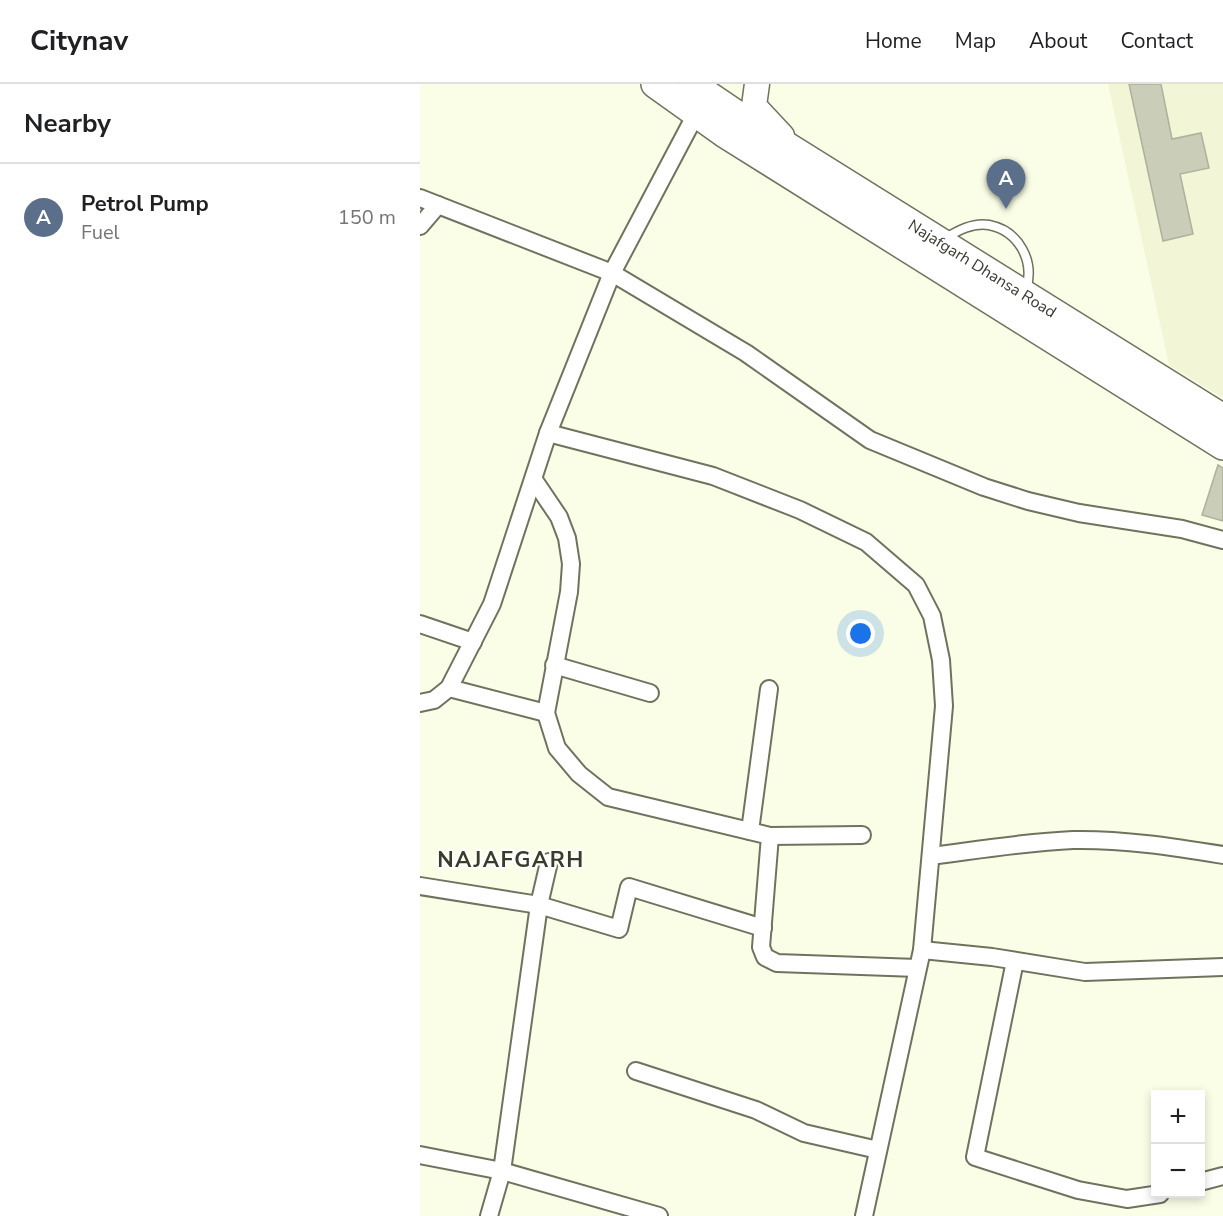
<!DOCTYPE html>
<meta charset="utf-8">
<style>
body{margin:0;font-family:"Nunito Sans",sans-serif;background:#f6f6f6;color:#202124}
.controls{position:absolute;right:18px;bottom:18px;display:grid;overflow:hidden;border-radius:0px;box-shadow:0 3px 9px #0003}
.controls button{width:54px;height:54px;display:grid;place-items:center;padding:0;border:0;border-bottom:2px solid #e0e0e0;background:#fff;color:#202124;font:30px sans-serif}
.you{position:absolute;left:441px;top:550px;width:21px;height:21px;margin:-15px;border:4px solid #fff;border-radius:50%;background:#1a73e8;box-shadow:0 0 0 9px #1a73e833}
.badge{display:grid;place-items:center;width:39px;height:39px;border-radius:50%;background:#1a73e8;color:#fff;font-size:20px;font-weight:700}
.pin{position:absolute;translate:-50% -50px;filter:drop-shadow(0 2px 3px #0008)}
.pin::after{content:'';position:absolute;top:32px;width:21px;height:18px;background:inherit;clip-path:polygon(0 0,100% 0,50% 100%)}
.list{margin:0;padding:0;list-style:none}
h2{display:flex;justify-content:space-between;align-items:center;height:78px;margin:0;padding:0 24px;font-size:26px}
h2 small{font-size:20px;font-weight:400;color:#757577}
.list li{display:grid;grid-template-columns:39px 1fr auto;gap:18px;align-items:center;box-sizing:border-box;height:108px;padding:0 24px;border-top:2px solid #e0e0e0}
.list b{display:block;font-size:22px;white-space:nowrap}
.list p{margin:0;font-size:20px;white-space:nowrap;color:#757577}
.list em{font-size:20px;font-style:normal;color:#757577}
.map{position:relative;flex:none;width:803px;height:1132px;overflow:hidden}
header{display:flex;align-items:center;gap:36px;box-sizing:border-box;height:84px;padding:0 30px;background:#fff;border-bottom:2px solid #e0e0e0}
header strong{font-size:28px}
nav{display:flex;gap:33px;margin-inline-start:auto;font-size:21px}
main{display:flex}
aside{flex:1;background:#fff}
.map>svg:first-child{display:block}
.built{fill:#f2f6d7}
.building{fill:#cacdb7;stroke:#aeb19b;stroke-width:1.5}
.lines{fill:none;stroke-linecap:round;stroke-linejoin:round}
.service-casing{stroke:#70725e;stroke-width:11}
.minor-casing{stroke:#70725e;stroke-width:20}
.secondary-casing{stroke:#70725e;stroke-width:27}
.primary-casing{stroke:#70725e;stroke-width:30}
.service{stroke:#fff;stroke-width:8}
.minor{stroke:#fff;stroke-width:16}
.secondary{stroke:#fff;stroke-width:24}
.primary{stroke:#fff;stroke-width:27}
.labels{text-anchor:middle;stroke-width:4.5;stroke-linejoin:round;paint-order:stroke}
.street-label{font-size:16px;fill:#393a31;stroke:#fff}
.district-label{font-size:22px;font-weight:bold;letter-spacing:1.5px;fill:#3a3c29;stroke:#fff}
</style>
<header>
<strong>Citynav</strong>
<nav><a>Home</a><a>Map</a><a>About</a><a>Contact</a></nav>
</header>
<main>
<aside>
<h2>Nearby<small></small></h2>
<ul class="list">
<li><span class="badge" style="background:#5c6f8a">A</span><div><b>Petrol Pump</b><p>Fuel</p></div><em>150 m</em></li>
</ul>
</aside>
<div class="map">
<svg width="803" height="1132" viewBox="0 0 803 1132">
<rect width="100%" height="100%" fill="#fbfee7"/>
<path class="built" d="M688 0H803V314L749 281Z"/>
<g class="building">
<path d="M709 0H741L752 55 781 49 789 84 760 90 773 150 743 157Z"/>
<path d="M798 381 803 384V437L782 431Z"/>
</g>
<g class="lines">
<g class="service-casing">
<path id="service" d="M524 155C537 147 553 138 569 141 599 147 615 177 606 206"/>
</g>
<g class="minor-casing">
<g id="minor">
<path d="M0 114 192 189 326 269 450 356 564 403 608 417 659 429 762 445 803 456"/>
<path d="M0 142 18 121"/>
<path d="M128 349 293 392 380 426 446 458 496 501 512 532 521 576 524 622 502 866 444 1132"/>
<path d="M114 396 139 433 147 454 151 480 149 508 126 629 137 664 159 690 188 713 350 752 341 863 345 873 357 879 497 884"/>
<path d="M0 540 53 558"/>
<path d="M134 581 230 609"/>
<path d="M29 604 126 629"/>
<path d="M0 619 14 616 29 604 72 520 128 349 192 189 276 30"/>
<path d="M330 747 349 605"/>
<path d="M350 752 442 751"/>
<path d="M511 772C558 766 605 758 653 756 702 755 754 763 803 771"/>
<path d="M0 802 119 821 129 778"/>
<path d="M502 866 572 873 665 888 803 883"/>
<path d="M595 877 555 1073 658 1106 707 1115 740 1110"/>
<path d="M216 987 336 1026 384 1049 458 1066"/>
<path d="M0 1071 82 1087 239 1132"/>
<path d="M780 1098 803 1092"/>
<path d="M69 1132 82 1087 119 821 199 845 209 803 343 844"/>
</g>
</g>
<g class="secondary-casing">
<path id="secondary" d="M337 0 334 22 362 52"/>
</g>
<g class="primary-casing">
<g id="primary">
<path d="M235 0 305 50 803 362"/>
<path id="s1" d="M272 0 322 34 803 334"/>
</g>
</g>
<use href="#service" class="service"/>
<use href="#minor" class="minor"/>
<use href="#secondary" class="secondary"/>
<use href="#primary" class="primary"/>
</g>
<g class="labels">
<g class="street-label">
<text dy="6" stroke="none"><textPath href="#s1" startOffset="344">Najafgarh Dhansa Road</textPath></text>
</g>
<g class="district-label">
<text x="91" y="783">NAJAFGARH</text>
</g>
</g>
</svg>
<div class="controls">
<button>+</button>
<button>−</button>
</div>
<div class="you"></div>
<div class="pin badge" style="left:586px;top:125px;background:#5c6f8a">A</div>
</div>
</main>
